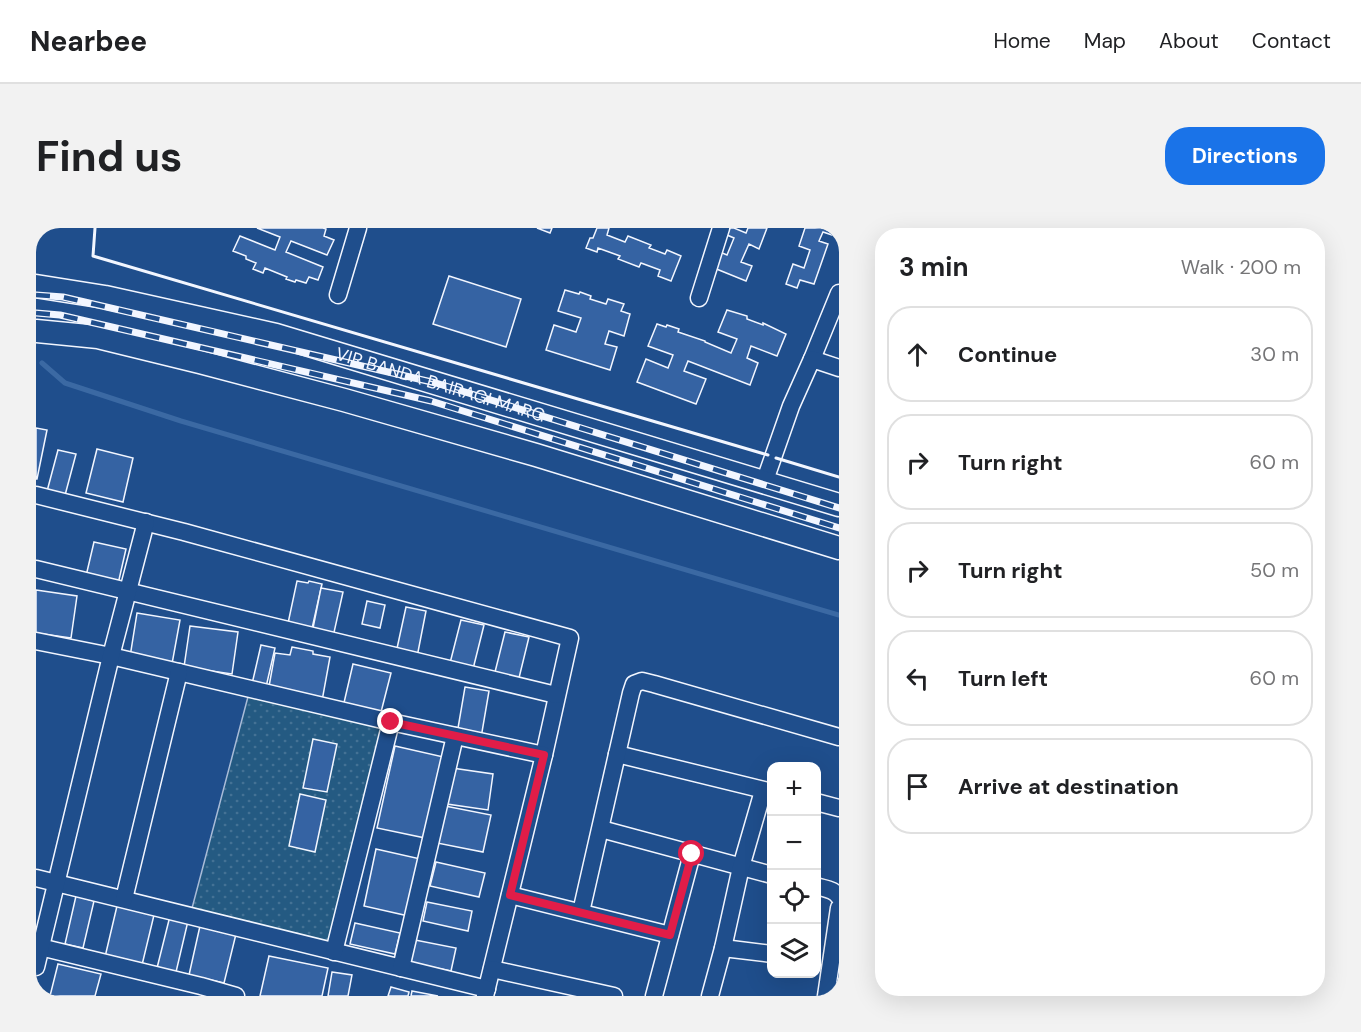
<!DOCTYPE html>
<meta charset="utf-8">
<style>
body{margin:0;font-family:"DM Sans",sans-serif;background:#f2f2f2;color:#202124}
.controls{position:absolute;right:18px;bottom:18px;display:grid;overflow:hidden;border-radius:12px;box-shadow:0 6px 24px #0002}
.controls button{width:54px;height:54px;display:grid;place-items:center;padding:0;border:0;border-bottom:2px solid #e0e0e0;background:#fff;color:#202124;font:30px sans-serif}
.stop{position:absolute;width:18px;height:18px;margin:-14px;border:4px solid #e11d48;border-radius:50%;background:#fff}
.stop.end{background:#e11d48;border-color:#fff;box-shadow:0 2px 6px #0008}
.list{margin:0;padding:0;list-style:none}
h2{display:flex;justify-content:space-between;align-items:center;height:78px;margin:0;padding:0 24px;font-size:26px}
h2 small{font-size:20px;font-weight:400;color:#757577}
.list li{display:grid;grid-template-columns:39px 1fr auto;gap:18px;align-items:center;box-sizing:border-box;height:96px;margin:0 12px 12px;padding:0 12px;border:2px solid #e0e0e0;border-radius:24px}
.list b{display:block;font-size:22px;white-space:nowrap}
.list em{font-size:20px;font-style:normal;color:#757577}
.icon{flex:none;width:33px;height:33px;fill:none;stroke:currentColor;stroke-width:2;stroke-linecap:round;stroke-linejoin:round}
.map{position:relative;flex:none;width:803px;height:768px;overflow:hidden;border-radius:24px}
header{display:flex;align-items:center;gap:36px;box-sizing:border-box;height:84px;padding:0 30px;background:#fff;border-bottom:2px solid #e0e0e0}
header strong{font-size:28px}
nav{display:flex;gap:33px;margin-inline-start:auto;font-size:21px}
.intro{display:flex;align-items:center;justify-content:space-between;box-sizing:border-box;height:144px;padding:0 36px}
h1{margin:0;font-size:42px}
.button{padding:15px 27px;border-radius:24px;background:#1a73e8;color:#fff;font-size:21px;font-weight:700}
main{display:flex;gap:36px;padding:0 36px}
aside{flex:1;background:#fff;border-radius:24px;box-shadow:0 6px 24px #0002}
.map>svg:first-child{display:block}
.park{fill:url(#park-dots);stroke:#a8bbd7;stroke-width:1.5}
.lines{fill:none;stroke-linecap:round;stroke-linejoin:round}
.stream{stroke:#3b69a3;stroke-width:5}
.building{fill:#3563a3;stroke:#f2f6ff;stroke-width:1.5}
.minor-casing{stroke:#f2f6ff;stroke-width:19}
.secondary-casing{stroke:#f2f6ff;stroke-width:25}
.minor{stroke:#1f4e8c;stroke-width:16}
.secondary{stroke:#1f4e8c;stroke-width:22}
.rail-casing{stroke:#f2f6ff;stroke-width:7}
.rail{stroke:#1f4e8c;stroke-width:4.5;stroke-dasharray:14;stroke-linecap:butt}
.wall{stroke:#f2f6ff;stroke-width:3}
.route{stroke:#e11d48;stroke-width:8}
.labels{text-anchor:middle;stroke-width:4.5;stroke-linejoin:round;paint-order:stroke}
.street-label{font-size:18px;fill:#f2f6ff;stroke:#1f4e8c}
</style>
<header>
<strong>Nearbee</strong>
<nav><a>Home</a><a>Map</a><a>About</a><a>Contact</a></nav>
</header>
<div class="intro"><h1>Find us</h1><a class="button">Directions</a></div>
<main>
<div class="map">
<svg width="803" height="768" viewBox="0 0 803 768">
<defs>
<pattern id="park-dots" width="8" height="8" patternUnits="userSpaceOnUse" patternTransform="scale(1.5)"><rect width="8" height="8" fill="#245a82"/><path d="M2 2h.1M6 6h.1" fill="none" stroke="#447295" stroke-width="1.8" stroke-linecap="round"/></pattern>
</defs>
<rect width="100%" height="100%" fill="#1f4e8c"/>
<path class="park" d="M213 465 348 495 294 717 155 684Z"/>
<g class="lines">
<path class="stream" d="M6 135 29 155 145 193 803 387"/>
</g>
<g class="building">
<path d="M221 0H287L290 1 288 8 298 12 291 27 255 13 250 24 287 39 282 52 273 49 270 55 260 52 259 54 250 51 251 49 229 40 227 45 217 41 220 35 210 31V28L197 23 204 8 239 22 244 9Z"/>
<path d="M501 0H516L514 5Z"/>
<path d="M561 0H573L571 7 589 14 592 8 615 17 613 20 629 26 631 22 645 28 635 53 622 48 624 42 605 35 603 39 582 31 584 28 562 20 561 24 550 20 554 10H557Z"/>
<path d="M694 0H698L710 5 712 0H731L723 21 713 16 705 34 716 38 710 53 678 40 684 24 691 27 698 10 691 7Z"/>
<path d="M769 0H798L796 7 787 4 783 13 792 16 778 56 764 52 761 60 750 56 757 36 768 40 774 22 763 18Z"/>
<path d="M413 48 485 71 470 119 397 96Z"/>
<path d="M529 62 543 66 544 64 555 68 554 71 570 76 572 71 588 76 585 83 594 86 588 108 573 103 569 116 581 119 574 142 510 122 518 97 540 104 545 90 522 83Z"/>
<path d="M691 82 711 88V91L727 97V95L750 106 741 128 715 118 711 130 722 135 714 157 652 133 648 143 670 151 660 176 601 154 610 131 632 140 637 127 612 118 621 96 630 99 631 97 643 101 642 104 669 113V114L695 125 701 111 682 104Z"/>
<path d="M0 200 11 202 1 251H0Z"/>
<path d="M61 221 97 230 87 274 50 265Z"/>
<path d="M22 222 40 226 28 271 10 267Z"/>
<path d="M58 314 90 321 82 356 50 348Z"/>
<path d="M261 353 272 355 273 353 286 356 275 405 251 400Z"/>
<path d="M285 360 307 364 297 409 276 405Z"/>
<path d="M0 362 41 368 35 410 0 405Z"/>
<path d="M331 373 349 377 344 400 326 396Z"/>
<path d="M370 379 390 383 381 429 360 425Z"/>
<path d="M101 385 144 392 136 436 94 429Z"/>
<path d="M425 392 448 397 436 445 413 439Z"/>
<path d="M154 398 202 404 196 446 148 439Z"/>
<path d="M469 404 493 409 482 454 458 448Z"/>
<path d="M225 417 239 420 230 459 216 456Z"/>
<path d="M256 419 277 423V426L294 429 286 473 232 464 239 425 254 427Z"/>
<path d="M317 436 355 445 344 488 307 479Z"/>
<path d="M429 459 453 463 445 510 421 506Z"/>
<path d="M277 511 301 516 291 564 267 560Z"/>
<path d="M359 518 412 530 394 611 341 600Z"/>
<path d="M416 540 457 546 452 582 411 576Z"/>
<path d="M264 566 290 572 279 624 253 618Z"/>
<path d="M409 578 455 587 447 624 401 615Z"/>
<path d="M340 621 389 632 377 689 328 678Z"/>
<path d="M400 634 449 645 443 669 394 658Z"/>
<path d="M40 668 58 673 47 720 29 716Z"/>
<path d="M391 674 436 683 432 703 387 693Z"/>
<path d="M81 678 118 687 106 737 69 729Z"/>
<path d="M134 688 152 693 140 744 121 740Z"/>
<path d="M319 695 364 705 359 726 314 716Z"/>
<path d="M164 698 200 706 188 755 153 747Z"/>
<path d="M374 711 420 720 415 743 370 734Z"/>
<path d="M233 728 292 740 286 768H224Z"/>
<path d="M22 736 65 746 59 768H14Z"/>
<path d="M296 744 316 747 312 768H292Z"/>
<path d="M355 759 373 764 372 768H352Z"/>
<path d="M376 763 402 768H375Z"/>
</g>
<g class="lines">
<g class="minor-casing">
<g id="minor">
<path d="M302 67 322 0"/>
<path d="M663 70 685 0"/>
<path d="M776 131 803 65"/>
<path d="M728 255 755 178 776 131 803 140"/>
<path d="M0 267 148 304 534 410 508 527 449 768"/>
<path d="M0 341 520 467"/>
<path d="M0 413 75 428 355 494 508 527"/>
<path d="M581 526 736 564"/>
<path d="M780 574 803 580"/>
<path d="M565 601 736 647"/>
<path d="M0 650 451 761"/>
<path d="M780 658C789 661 798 661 803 669"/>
<path d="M474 667 634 707"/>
<path d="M88 671 143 444"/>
<path d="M545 684 595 465 598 456 606 453 618 456 803 509"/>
<path d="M0 718 165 758 200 768"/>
<path d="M687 720 736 726"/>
<path d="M298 724 355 494"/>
<path d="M0 739 75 428 110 294"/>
<path d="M365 740 419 508"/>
<path d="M456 741 578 768"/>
<path d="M618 768 656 626"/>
<path d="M674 768 687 720 705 639 727 563"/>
<path d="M790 768 803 680"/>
</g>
</g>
<g class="secondary-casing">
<g id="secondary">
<path id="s1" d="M0 58 69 69 240 107 803 277"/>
<path d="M0 103 62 109 164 134 308 172 500 227 803 320"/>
</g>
</g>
<use href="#minor" class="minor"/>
<use href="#secondary" class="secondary"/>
<g class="rail-casing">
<g id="rail">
<path d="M0 67 27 69 400 155 803 280"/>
<path d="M0 85 24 87 395 173 803 300"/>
</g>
</g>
<use href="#rail" class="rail"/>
<g class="wall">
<path d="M59 0 57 28 732 227"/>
<path d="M740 230 803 249"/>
</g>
</g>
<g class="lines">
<path class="route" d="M355 494 508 527 474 667 634 707 656 626"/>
</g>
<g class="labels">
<g class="street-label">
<text dy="6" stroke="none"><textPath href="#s1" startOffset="417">VIR BANDA BAIRAGI MARG</textPath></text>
</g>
</g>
</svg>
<div class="controls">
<button>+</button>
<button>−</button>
<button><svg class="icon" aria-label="locate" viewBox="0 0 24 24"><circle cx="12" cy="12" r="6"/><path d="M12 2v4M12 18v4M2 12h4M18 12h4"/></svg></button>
<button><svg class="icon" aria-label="layers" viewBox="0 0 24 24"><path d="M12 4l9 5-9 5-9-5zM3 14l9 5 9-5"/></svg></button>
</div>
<div class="stop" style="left:656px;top:626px"></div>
<div class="stop end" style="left:355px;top:494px"></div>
</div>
<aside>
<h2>3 min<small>Walk · 200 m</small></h2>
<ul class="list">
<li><svg class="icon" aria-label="ahead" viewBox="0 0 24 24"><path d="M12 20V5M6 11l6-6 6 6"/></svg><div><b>Continue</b></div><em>30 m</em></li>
<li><svg class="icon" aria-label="right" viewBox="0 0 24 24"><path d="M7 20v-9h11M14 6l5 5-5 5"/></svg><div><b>Turn right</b></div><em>60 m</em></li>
<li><svg class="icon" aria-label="right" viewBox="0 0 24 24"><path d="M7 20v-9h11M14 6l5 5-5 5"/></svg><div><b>Turn right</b></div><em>50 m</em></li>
<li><svg class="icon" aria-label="left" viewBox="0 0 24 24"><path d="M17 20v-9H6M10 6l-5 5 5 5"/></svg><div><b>Turn left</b></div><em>60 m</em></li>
<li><svg class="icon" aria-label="arrive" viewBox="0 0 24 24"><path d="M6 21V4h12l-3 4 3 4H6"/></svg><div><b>Arrive at destination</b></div></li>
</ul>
</aside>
</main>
